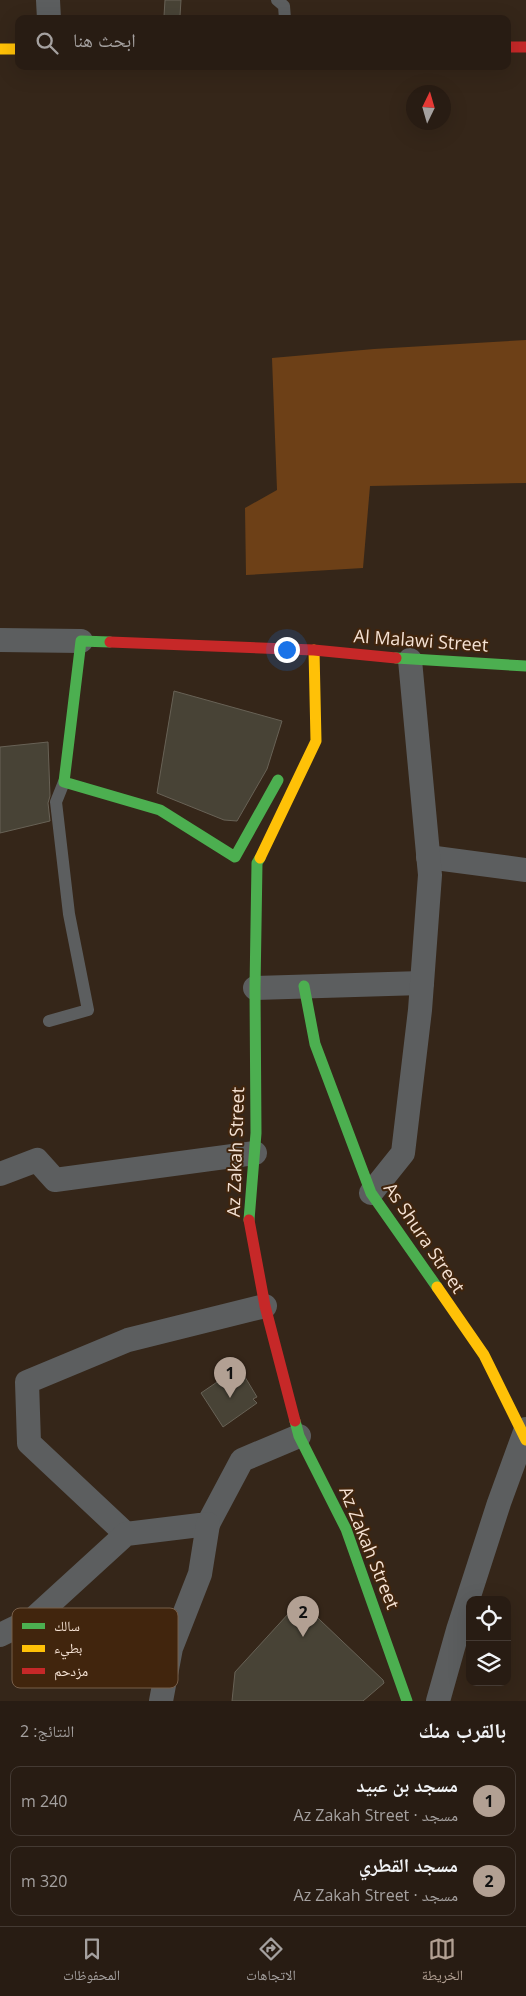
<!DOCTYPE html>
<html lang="ar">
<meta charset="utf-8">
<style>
body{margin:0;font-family:"Open Sans","Noto Naskh Arabic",sans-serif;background:#30251c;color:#f1f3f6;direction:rtl}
.controls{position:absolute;right:15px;bottom:15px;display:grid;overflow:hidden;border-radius:10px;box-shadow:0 5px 20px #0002}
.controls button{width:45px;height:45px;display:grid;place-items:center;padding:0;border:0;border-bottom:1px solid #443a33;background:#281c13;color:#f1f3f6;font:25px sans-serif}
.compass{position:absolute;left:406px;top:85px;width:45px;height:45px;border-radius:50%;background:#281c13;box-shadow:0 5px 20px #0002;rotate:5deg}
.you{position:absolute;left:286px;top:649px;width:18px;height:18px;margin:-12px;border:4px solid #fff;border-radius:50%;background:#1a73e8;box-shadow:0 0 0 8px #1a73e833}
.badge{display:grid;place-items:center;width:32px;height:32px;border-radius:50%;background:#b2a093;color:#111;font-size:16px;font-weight:700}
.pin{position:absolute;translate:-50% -41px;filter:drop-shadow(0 1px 2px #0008)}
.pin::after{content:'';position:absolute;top:26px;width:18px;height:15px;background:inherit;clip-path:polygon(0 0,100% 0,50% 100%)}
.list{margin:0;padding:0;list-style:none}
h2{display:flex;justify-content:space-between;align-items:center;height:65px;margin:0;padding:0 20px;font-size:21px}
h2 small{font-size:16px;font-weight:400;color:#a5a1a0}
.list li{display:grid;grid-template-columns:32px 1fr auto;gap:15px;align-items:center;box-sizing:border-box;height:70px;margin:0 10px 10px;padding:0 10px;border:1px solid #443a33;border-radius:10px}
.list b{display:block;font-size:19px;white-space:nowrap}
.list p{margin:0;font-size:16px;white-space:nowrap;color:#a5a1a0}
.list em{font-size:16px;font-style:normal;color:#a5a1a0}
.icon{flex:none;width:28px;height:28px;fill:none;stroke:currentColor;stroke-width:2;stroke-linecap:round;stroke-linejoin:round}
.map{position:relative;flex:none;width:526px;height:1701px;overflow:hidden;direction:ltr}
.search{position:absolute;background:#281c13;box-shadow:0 5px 20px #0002;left:15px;right:15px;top:15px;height:55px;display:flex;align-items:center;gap:12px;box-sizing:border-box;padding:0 18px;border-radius:10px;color:#a5a1a0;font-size:19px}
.sheet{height:225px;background:#281c13}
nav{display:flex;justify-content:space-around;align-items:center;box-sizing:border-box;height:70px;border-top:1px solid #443a33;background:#281c13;font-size:14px;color:#a5a1a0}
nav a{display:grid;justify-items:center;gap:2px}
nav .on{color:#b2a093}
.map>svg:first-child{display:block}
.forest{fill:#6d4017}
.building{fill:#484336;stroke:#686256}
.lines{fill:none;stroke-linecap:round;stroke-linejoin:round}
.lane{stroke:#5c5e5f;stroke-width:12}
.street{stroke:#5c5e5f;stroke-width:24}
.fast{stroke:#4caf50;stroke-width:11}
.slow{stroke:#ffc107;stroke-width:11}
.jam{stroke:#c62828;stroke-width:11}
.labels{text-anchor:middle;stroke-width:4;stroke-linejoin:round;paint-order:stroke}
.street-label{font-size:18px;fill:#f5e2d4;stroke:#41250d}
.key{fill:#41250d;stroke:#775e49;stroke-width:1}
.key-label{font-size:14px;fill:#f5e2d4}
</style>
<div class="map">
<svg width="526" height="1701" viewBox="0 0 526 1701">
<rect width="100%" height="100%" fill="#352619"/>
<path class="forest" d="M526 340V483L370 486 363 568 246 575 245 508 277 490 272 358 374 349Z"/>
<g class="building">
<path d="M165 0H181L180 16H164Z"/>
<path d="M174 691 282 721 267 769 237 821 224 820 157 793Z"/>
<path d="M48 742 50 796 48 803 50 821 0 833V747Z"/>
<path d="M239 1367 257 1397 253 1399 257 1403 223 1427 201 1393Z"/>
<path d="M300 1601 383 1680 384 1683 363 1701H232L235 1672Z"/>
</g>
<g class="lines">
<g class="lane">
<path d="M277 0 284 6 285 19"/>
<path d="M49 1021 88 1010 69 914 56 802 64 782"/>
</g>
<g class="street">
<path d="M48 0 49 19"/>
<path d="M0 640 81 641"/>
<path d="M428 857 526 870"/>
<path d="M255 988 422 983"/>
<path d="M0 1174 37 1160 55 1180 255 1153"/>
<path d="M371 1193 403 1153 420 1010 430 875 410 660"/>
<path d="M126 1534 29 1443 27 1382 128 1340 265 1306"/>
<path d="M0 1635 33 1619 126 1534 208 1524 242 1460 299 1436"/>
<path d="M161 1701 171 1648 200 1574 208 1524"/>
<path d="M438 1701 458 1630 499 1503 526 1429"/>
</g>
<g class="fast">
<path d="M110 642 81 641 64 782 160 810 235 857 278 780"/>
<path d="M396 658 526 666"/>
<path d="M304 986 315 1044 371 1193 437 1287"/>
<path d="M249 1220 256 1133 255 988 257 863 260 858"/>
<path d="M295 1421 299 1436 346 1529 407 1701"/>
</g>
<g class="slow">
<path d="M0 49H19"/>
<path d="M260 858 316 741 314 650"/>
<path d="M437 1287 484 1355 526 1440"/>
</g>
<g class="jam">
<path d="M507 47H526"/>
<path d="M110 642 314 650 396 658"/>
<path d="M249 1220 265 1306 295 1421"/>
</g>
</g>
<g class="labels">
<g class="street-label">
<text transform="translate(421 641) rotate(4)" y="6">Al Malawi Street</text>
<text transform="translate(236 1152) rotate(-88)" y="6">Az Zakah Street</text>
<text transform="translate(424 1238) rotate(56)" y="6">As Shura Street</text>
<text transform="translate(369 1548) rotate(68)" y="6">Az Zakah Street</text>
</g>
</g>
<rect x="12" y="1608" width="166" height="80" rx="8" class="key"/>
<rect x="22" y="1623" width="23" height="6" fill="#4caf50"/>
<rect x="22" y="1645" width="23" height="7" fill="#ffc107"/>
<rect x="22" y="1668" width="23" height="6" fill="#c62828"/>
<g class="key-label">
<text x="54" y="1631">سالك</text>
<text x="54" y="1653">بطيء</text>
<text x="54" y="1676">مزدحم</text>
</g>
</svg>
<div class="controls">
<button><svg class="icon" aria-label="locate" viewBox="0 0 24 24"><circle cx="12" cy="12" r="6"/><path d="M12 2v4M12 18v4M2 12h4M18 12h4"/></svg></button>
<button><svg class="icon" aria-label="layers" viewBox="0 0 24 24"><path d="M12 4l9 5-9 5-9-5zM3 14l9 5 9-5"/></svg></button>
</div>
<svg class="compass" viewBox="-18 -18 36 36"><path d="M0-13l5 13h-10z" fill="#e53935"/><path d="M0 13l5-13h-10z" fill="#a5a1a0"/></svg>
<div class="you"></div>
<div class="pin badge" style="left:230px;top:1398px">1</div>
<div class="pin badge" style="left:303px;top:1637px">2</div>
<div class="search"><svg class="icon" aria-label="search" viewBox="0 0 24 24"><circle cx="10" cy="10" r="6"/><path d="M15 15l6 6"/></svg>ابحث هنا</div>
</div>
<section class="sheet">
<h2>بالقرب منك<small>النتائج: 2</small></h2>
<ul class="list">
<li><span class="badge">1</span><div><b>مسجد بن عبيد</b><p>مسجد · Az Zakah Street</p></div><em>240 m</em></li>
<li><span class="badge">2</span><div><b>مسجد القطري</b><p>مسجد · Az Zakah Street</p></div><em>320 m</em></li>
</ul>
</section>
<nav>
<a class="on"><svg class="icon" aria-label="map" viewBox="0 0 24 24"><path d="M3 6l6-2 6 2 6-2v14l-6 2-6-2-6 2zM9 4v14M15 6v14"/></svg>الخريطة</a>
<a><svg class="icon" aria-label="directions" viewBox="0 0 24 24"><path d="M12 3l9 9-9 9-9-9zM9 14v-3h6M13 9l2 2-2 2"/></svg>الاتجاهات</a>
<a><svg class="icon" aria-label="saved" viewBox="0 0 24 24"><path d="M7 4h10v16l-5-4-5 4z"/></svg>المحفوظات</a>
</nav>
